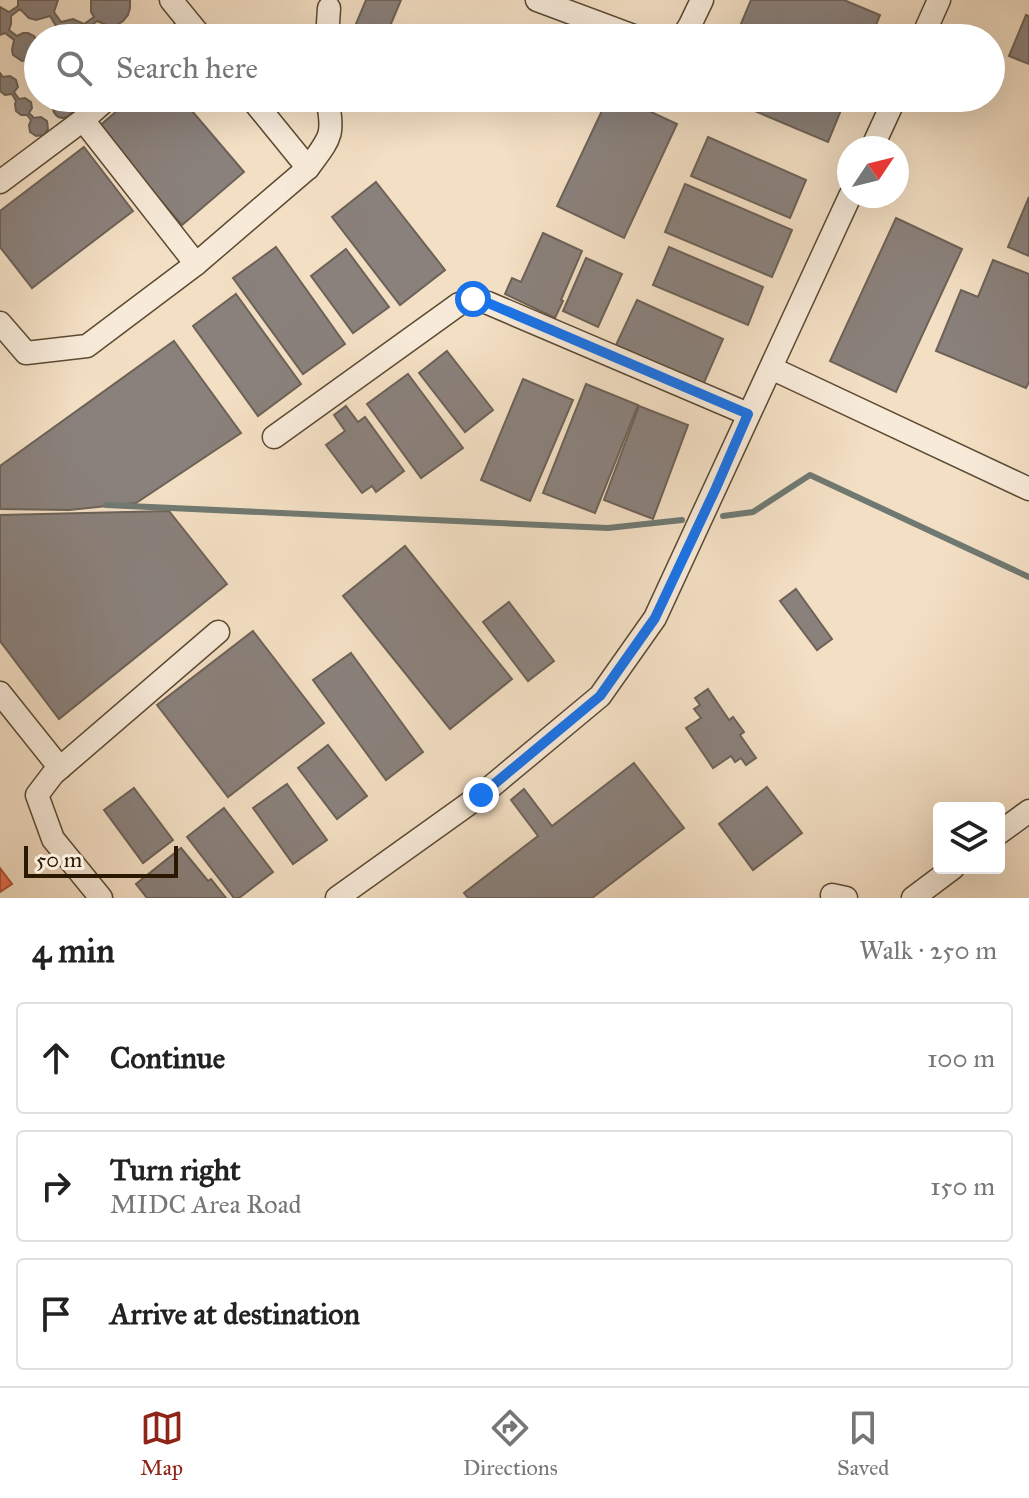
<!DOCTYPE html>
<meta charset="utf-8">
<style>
body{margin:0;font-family:"IM FELL Great Primer",serif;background:#f6f6f6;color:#222}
.controls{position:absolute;right:24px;bottom:24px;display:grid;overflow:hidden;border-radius:8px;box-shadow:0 8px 32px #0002}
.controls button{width:72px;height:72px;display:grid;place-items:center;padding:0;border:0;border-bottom:2px solid #e0e0e0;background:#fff;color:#222;font:40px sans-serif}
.compass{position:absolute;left:837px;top:136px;width:72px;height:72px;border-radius:50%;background:#fff;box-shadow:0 8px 32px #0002;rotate:55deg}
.scale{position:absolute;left:24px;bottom:20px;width:154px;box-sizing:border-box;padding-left:8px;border:4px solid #2a1801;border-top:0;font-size:22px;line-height:28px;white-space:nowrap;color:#2a1801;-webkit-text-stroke:6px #f7ead9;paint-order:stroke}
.stop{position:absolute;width:24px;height:24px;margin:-18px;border:6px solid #1a73e8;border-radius:50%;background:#fff}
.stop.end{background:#1a73e8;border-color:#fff;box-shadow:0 2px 8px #0008}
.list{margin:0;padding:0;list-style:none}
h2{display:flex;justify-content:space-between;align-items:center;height:104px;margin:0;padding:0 32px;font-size:34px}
h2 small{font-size:26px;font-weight:400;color:#767676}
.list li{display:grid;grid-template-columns:52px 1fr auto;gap:24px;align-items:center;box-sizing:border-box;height:112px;margin:0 16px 16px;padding:0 16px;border:2px solid #e0e0e0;border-radius:8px}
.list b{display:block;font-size:30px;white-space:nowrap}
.list p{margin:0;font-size:26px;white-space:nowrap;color:#767676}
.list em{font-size:26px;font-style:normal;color:#767676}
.icon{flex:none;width:44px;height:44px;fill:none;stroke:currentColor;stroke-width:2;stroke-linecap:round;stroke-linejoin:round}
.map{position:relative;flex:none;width:1029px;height:898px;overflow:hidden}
.search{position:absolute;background:#fff;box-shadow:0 8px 32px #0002;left:24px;right:24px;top:24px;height:88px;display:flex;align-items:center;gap:20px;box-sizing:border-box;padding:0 28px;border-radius:44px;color:#767676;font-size:30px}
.sheet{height:488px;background:#fff}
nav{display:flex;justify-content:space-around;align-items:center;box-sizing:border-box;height:112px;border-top:2px solid #e0e0e0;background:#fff;font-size:22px;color:#767676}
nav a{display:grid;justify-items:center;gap:4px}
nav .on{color:#8f2418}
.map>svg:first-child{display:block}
.shops{fill:#e76f51;stroke:#ae5539;stroke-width:2}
.industry{fill:#8a817c;stroke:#6d6257;stroke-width:2}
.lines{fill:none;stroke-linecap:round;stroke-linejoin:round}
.stream{stroke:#707971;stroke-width:6}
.minor-casing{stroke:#5c4a32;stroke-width:25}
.minor{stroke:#f7ead9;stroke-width:22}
.route{stroke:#1a73e8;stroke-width:10}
</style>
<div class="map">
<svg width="1029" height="898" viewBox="0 0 1029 898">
<rect width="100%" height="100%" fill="#f3dfc4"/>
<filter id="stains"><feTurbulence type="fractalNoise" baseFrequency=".0025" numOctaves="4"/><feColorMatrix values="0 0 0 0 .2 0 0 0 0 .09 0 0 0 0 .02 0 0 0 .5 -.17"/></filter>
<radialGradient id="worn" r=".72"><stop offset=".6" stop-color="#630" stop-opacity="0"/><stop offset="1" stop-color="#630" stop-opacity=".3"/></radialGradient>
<path class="shops" d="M0 868 12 884 0 892Z"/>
<g class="industry">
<path d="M18 0H58L54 12 61 22 73 19 84 24 94 17 91 12V0H130V8L128 15 123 21 117 25 109 26 97 21 88 28 91 38H51L56 26 50 16 36 20 29 18 20 9 11 16V24L9 30 17 36 23 33H28L34 36 38 42 37 55 33 59 22 61 13 55 12 50 14 40 5 33 0 35V7L9 12 18 6Z"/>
<path d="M366 0H401L385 38H350Z"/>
<path d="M751 0H844L880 15 871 38H735Z"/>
<path d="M1026 15 1029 16V64L1009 56Z"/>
<path d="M0 73 3 77 10 76 16 80 18 87 14 92 19 99 25 98 31 102 32 108 29 113 34 118 41 117 47 121 48 129 44 135 36 136 30 132 29 125 31 120 27 115H21L16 111 15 104 16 101 12 94 5 95 0 91Z"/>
<circle cx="63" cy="108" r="10"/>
<path d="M132 98H181L244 172 182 225 98 127Z"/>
<path d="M608 98H621L677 124 624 238 557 206Z"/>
<path d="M724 98H846L828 142Z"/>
<path d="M708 137 806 180 790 218 691 176Z"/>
<path d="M84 147 133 211 32 288 0 247V211Z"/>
<path d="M376 182 445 270 400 305 332 217Z"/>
<path d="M685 184 792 230 772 277 665 232Z"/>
<path d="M1029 197V256L1008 247Z"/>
<path d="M896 218 962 249 896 392 830 361Z"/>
<path d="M543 233 582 251 561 300 563 301 555 318 505 294 512 278 521 282Z"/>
<path d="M276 247 345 344 303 374 233 278Z"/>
<path d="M669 247 763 287 748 325 653 285Z"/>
<path d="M346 249 389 307 353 333 311 276Z"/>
<path d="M586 258 622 274 598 327 563 311Z"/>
<path d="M993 260 1029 274V382L1026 388 936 351 961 290 978 297Z"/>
<path d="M236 294 301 384 258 416 193 326Z"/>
<path d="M637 300 723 339 703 385 616 345Z"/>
<path d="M174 341 241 433 136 503 69 510 0 509V466Z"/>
<path d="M447 351 493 410 465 432 419 373Z"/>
<path d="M408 374 463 448 421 478 367 404Z"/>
<path d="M523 379 573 400 530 501 481 480Z"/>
<path d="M586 384 638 405 595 513 543 493Z"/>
<path d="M346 406 358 422 365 417 404 471 376 492 372 486 362 493 326 445 345 431 334 415Z"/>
<path d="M639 406 688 425 653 519 604 500Z"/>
<path d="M169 511 227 584 59 719 0 641V515Z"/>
<path d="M405 546 512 679 450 729 343 596Z"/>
<path d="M796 589 832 639 817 650 780 601Z"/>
<path d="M509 602 554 661 528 681 483 622Z"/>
<path d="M253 631 324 723 228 797 157 705Z"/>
<path d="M351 653 423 752 386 780 313 680Z"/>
<path d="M708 689 729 720 733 717 744 732 740 735 756 758 746 765 741 758 735 762 731 756 713 768 686 728 701 718 694 709 700 705 695 698Z"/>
<path d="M328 745 367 796 337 819 298 768Z"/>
<path d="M634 763 684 828 592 898H468L464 893 538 836 511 800 524 789 552 826Z"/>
<path d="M287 784 327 840 293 864 253 808Z"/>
<path d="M767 787 802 833 753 870 719 824Z"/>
<path d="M134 788 173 840 143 863 104 810Z"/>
<path d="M224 808 273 872 239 898H234L187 837Z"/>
<path d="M181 848 208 881 211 879 226 898H147L136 884Z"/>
</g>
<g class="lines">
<g class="stream">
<path d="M106 505 608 528 682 520"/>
<path d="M723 516 753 512 810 475 1029 577"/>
</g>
<g class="minor-casing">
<g id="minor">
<path d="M171 0 202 38"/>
<path d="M537 0 639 38"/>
<path d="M176 38 191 25"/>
<path d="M327 38 329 8"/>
<path d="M682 38 690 25 702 0"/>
<path d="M922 38 939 0"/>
<path d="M108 98 83 120 196 264 308 168 251 98"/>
<path d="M872 148 895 98"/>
<path d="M308 168C330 138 335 136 327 98"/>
<path d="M0 182 83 120"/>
<path d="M0 323 26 353 87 346 196 264"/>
<path d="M771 368 1029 489"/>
<path d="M274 437 459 304 473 299 488 303 748 414"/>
<path d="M0 693 60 768"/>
<path d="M999 833 1029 811"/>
<path d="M832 895 846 898"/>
<path d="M101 898 53 839 37 795 53 774 218 632"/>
<path d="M337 898 481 795 600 696 655 618 850 196"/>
<path d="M913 898 953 868"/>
</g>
</g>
<use href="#minor" class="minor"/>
</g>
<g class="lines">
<path class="route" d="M473 299 488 303 748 414 716 488 655 618 600 696 481 795"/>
</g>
<rect width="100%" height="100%" filter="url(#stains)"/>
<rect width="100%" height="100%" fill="url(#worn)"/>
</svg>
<div class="controls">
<button><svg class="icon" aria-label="layers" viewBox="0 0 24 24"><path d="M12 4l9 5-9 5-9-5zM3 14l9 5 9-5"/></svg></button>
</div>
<svg class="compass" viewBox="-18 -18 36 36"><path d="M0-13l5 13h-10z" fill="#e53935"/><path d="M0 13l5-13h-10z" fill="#767676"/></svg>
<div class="scale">50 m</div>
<div class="stop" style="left:473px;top:299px"></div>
<div class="stop end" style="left:481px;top:795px"></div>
<div class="search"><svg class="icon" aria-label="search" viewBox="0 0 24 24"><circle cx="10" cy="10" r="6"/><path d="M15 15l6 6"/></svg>Search here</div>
</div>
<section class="sheet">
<h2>4 min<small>Walk · 250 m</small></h2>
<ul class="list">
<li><svg class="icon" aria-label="ahead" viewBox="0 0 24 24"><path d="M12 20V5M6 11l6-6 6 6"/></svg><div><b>Continue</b></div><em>100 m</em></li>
<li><svg class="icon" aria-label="right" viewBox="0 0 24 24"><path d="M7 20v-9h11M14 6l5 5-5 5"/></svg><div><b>Turn right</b><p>MIDC Area Road</p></div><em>150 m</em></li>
<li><svg class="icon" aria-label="arrive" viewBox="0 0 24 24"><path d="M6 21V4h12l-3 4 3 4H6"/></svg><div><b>Arrive at destination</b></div></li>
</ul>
</section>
<nav>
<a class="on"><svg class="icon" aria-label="map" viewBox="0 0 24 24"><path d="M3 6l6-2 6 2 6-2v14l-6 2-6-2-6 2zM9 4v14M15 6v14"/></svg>Map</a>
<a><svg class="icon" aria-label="directions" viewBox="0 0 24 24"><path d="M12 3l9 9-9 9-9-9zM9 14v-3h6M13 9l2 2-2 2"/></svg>Directions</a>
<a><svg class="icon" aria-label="saved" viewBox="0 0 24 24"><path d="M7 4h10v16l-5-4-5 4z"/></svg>Saved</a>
</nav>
